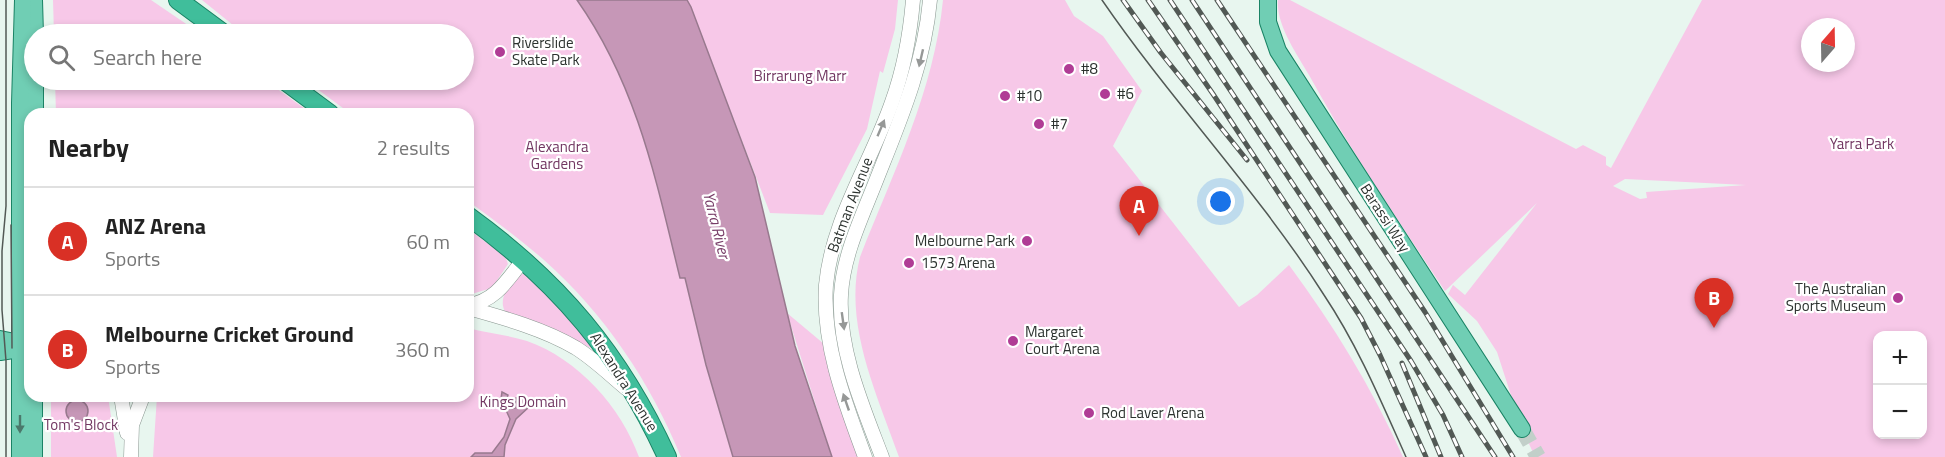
<!DOCTYPE html>
<meta charset="utf-8">
<style>
body{margin:0;font-family:"Titillium Web",sans-serif;background:#f6f6f6;color:#222}
.controls{position:absolute;right:18px;bottom:18px;display:grid;overflow:hidden;border-radius:12px;box-shadow:0 3px 9px #0003}
.controls button{width:54px;height:54px;display:grid;place-items:center;padding:0;border:0;border-bottom:2px solid #e0e0e0;background:#fff;color:#222;font:30px sans-serif}
.compass{position:absolute;left:1801px;top:18px;width:54px;height:54px;border-radius:50%;background:#fff;box-shadow:0 3px 9px #0003;rotate:20deg}
.you{position:absolute;left:1221px;top:202px;width:21px;height:21px;margin:-15px;border:4px solid #fff;border-radius:50%;background:#1a73e8;box-shadow:0 0 0 9px #1a73e833}
.badge{display:grid;place-items:center;width:39px;height:39px;border-radius:50%;background:#d93025;color:#fff;font-size:20px;font-weight:700}
.pin{position:absolute;translate:-50% -50px;filter:drop-shadow(0 2px 3px #0008)}
.pin::after{content:'';position:absolute;top:32px;width:21px;height:18px;background:inherit;clip-path:polygon(0 0,100% 0,50% 100%)}
.list{margin:0;padding:0;list-style:none}
h2{display:flex;justify-content:space-between;align-items:center;height:78px;margin:0;padding:0 24px;font-size:26px}
h2 small{font-size:20px;font-weight:400;color:#767676}
.list li{display:grid;grid-template-columns:39px 1fr auto;gap:18px;align-items:center;box-sizing:border-box;height:108px;padding:0 24px;border-top:2px solid #e0e0e0}
.list b{display:block;font-size:22px;white-space:nowrap}
.list p{margin:0;font-size:20px;white-space:nowrap;color:#767676}
.list em{font-size:20px;font-style:normal;color:#767676}
.icon{flex:none;width:33px;height:33px;fill:none;stroke:currentColor;stroke-width:2;stroke-linecap:round;stroke-linejoin:round}
.map{position:relative;flex:none;width:1945px;height:457px;overflow:hidden}
.search{position:absolute;background:#fff;box-shadow:0 3px 9px #0003;left:24px;top:24px;width:450px;height:66px;display:flex;align-items:center;gap:15px;box-sizing:border-box;padding:0 21px;border-radius:33px;color:#767676;font-size:22px}
.panel{position:absolute;background:#fff;box-shadow:0 3px 9px #0003;left:24px;top:108px;width:450px;height:294px;border-radius:18px}
.map>svg:first-child{display:block}
.green{fill:#f7c8e8;fill-rule:evenodd}
.water{fill:#c697b7;stroke:#98798e;stroke-width:1.5}
.lines{fill:none;stroke-linecap:round;stroke-linejoin:round}
.primary-tunnel{stroke:#c2cfc9;stroke-width:16;stroke-dasharray:16 8;stroke-linecap:butt}
.tertiary-casing{stroke:#8a9791;stroke-width:15}
.primary-casing{stroke:#1a8365;stroke-width:18}
.trunk-casing{stroke:#1a8365;stroke-width:20}
.tertiary{stroke:#fff;stroke-width:14}
.primary{stroke:#70ceb4;stroke-width:16}
.trunk{stroke:#40be9b;stroke-width:18}
.tram{stroke:#525955;stroke-width:1.5}
.rail-casing{stroke:#525955;stroke-width:5}
.rail{stroke:#fff;stroke-width:3;stroke-dasharray:9;stroke-linecap:butt}
.oneway{fill:#969897}
.oneway2{fill:#4b786b}
.poi-dot{fill:#b03c95;stroke:#fff;stroke-width:2}
.labels{text-anchor:middle;stroke-width:4.5;stroke-linejoin:round;paint-order:stroke}
.poi-label{font-size:15px;fill:#2c322f;stroke:#fff;text-anchor:start}
.park-label{font-size:15px;fill:#723762;stroke:#fff}
.street-label{font-size:15px;fill:#2c322f;stroke:#fff}
.water-label{font-size:16px;font-style:italic;fill:#773c67;stroke:#fff}
</style>
<div class="map">
<svg width="1945" height="457" viewBox="0 0 1945 457">
<rect width="100%" height="100%" fill="#e8f6ef"/>
<g class="green">
<path d="M53 0H151L201 34H54Z"/>
<path d="M202 0H577C637 85 656 179 680 278H685L706 365 733 457H681C651 383 604 313 544 260 520 239 494 220 468 201V114H351L305 80H464V34H244Z"/>
<path d="M687 0H898L895 29 883 73 880 71 867 129 823 215 770 213Z"/>
<path d="M943 0H1065L1074 16 1103 36 1142 91 1113 146 1239 307 1257 295 1289 265C1334 326 1372 388 1403 457H899C877 394 843 324 860 257 893 173 934 91 943 0Z"/>
<path d="M1278 0H1290L1576 149 1583 145 1606 157V165L1611 168 1702 0H1945V457H1535L1521 426 1497 352 1477 321 1448 294 1453 285 1465 295 1537 203 1445 291C1398 220 1350 150 1309 75 1297 54 1276 25 1278 0ZM1810 27H1846V63H1810ZM1625 179 1746 185 1646 192 1647 198 1640 199 1613 186ZM1878 336H1922V434H1878Z"/>
<path d="M55 80H265L312 114H56Z"/>
<path d="M468 229 505 256 508 264 492 288 468 295Z"/>
<path d="M525 273 556 302 592 346 591 348 506 313C496 299 511 278 525 273Z"/>
<path d="M787 313 824 344 836 393 858 457H832Z"/>
<path d="M468 328C487 333 508 335 527 341 578 359 621 407 639 457H153L157 396H468Z"/>
<path d="M51 396H108L117 457H51Z"/>
</g>
<g class="water">
<path d="M577 0H687L691 7 755 177 795 346 832 457H733L706 365 685 278H680C656 180 637 85 577 0Z"/>
<path d="M502 392 508 395 506 400 509 409 515 408 516 398 524 397 529 400V407L516 419 505 445 504 457H471L475 453H492L504 437 510 419 501 399Z"/>
<circle cx="77" cy="411" r="11"/>
</g>
<g class="lines">
<path class="primary-tunnel" d="M1522 429 1538 457"/>
<g class="tertiary-casing">
<g id="tertiary">
<path d="M468 305C495 302 508 279 524 259"/>
<path d="M468 308C504 318 544 329 576 348 595 360 610 375 627 389"/>
<path d="M121 396 127 433"/>
<path d="M131 457 132 425 143 396"/>
<path d="M865 457C845 403 822 344 826 285 832 219 871 163 892 102 904 69 910 35 913 0"/>
<path d="M882 457C863 407 838 350 841 295 843 257 860 221 874 186 898 125 924 67 930 0"/>
</g>
</g>
<g class="primary-casing">
<g id="primary">
<path d="M34 0 35 34"/>
<path d="M1268 0V22L1278 51 1522 429"/>
<path d="M35 114V80"/>
<path d="M0 339 29 345"/>
<path d="M0 352 26 348"/>
<path d="M20 457V103L23 0"/>
<path d="M34 457V396"/>
</g>
</g>
<g class="trunk-casing">
<g id="trunk">
<path d="M178 0 224 34"/>
<path d="M284 80 330 114"/>
<path d="M468 216C559 282 620 354 667 457"/>
</g>
</g>
<use href="#tertiary" class="tertiary"/>
<use href="#primary" class="primary"/>
<use href="#trunk" class="trunk"/>
<g class="tram">
<path d="M6 0V206L2 251V310L6 361V457"/>
<path d="M1102 0C1172 102 1258 191 1324 295 1358 346 1381 401 1406 457"/>
<path d="M11 225 12 348"/>
</g>
<g class="rail-casing">
<g id="rail">
<path d="M1123 0 1161 53 1247 160"/>
<path d="M1148 0 1213 94 1361 318 1380 355 1426 457"/>
<path d="M1170 0 1411 361 1443 415 1462 457"/>
<path d="M1192 0 1495 457"/>
<path d="M1217 0 1425 312 1513 457"/>
<path d="M1402 363 1441 457"/>
</g>
</g>
<use href="#rail" class="rail"/>
</g>
<defs><path id="oneway-solid" d="M-6-.8H1V-3.2L6.5 0L1 3.2V.8H-6Z" transform="scale(1.5)"/></defs>
<g class="oneway">
<use href="#oneway-solid" transform="translate(921 58) rotate(103)"/>
<use href="#oneway-solid" transform="translate(881 128) rotate(-67)"/>
<use href="#oneway-solid" transform="translate(843 321) rotate(82)"/>
<use href="#oneway-solid" transform="translate(846 402) rotate(-109)"/>
</g>
<use class="oneway2" href="#oneway-solid" transform="translate(20 424) rotate(90)"/>
<g class="poi-dot">
<circle cx="500" cy="52" r="6"/>
<circle cx="1069" cy="69" r="6"/>
<circle cx="1105" cy="94" r="6"/>
<circle cx="1005" cy="96" r="6"/>
<circle cx="1039" cy="124" r="6"/>
<circle cx="1027" cy="241" r="6"/>
<circle cx="909" cy="263" r="6"/>
<circle cx="1898" cy="298" r="6"/>
<circle cx="1013" cy="341" r="6"/>
<circle cx="1089" cy="413" r="6"/>
</g>
<g class="labels">
<g class="poi-label">
<text x="512" y="48">Riverslide<tspan x="512" dy="17">Skate Park</tspan></text>
<text x="1081" y="74">#8</text>
<text x="1117" y="99">#6</text>
<text x="1017" y="101">#10</text>
<text x="1051" y="129">#7</text>
<text x="1015" y="246" text-anchor="end">Melbourne Park</text>
<text x="921" y="268">1573 Arena</text>
<text x="1886" y="294" text-anchor="end">The Australian<tspan x="1886" dy="17">Sports Museum</tspan></text>
<text x="1025" y="337">Margaret<tspan x="1025" dy="17">Court Arena</tspan></text>
<text x="1101" y="418">Rod Laver Arena</text>
</g>
<g class="park-label">
<text x="800" y="81">Birrarung Marr</text>
<text x="1862" y="149">Yarra Park</text>
<text x="557" y="152">Alexandra<tspan x="557" dy="17">Gardens</tspan></text>
<text x="523" y="407">Kings Domain</text>
<text x="81" y="430">Tom's Block</text>
</g>
<g class="street-label">
<text transform="translate(850 205) rotate(-69)" y="5">Batman Avenue</text>
<text transform="translate(1385 218) rotate(57)" y="5">Barassi Way</text>
<text transform="translate(624 382) rotate(58)" y="5">Alexandra Avenue</text>
</g>
<g class="water-label">
<text transform="translate(717 225) rotate(76)" y="6">Yarra River</text>
</g>
</g>
</svg>
<div class="controls">
<button>+</button>
<button>−</button>
</div>
<svg class="compass" viewBox="-18 -18 36 36"><path d="M0-13l5 13h-10z" fill="#e53935"/><path d="M0 13l5-13h-10z" fill="#767676"/></svg>
<div class="you"></div>
<div class="pin badge" style="left:1139px;top:236px">A</div>
<div class="pin badge" style="left:1714px;top:328px">B</div>
<div class="search"><svg class="icon" aria-label="search" viewBox="0 0 24 24"><circle cx="10" cy="10" r="6"/><path d="M15 15l6 6"/></svg>Search here</div>
<section class="panel">
<h2>Nearby<small>2 results</small></h2>
<ul class="list">
<li><span class="badge">A</span><div><b>ANZ Arena</b><p>Sports</p></div><em>60 m</em></li>
<li><span class="badge">B</span><div><b>Melbourne Cricket Ground</b><p>Sports</p></div><em>360 m</em></li>
</ul>
</section>
</div>
